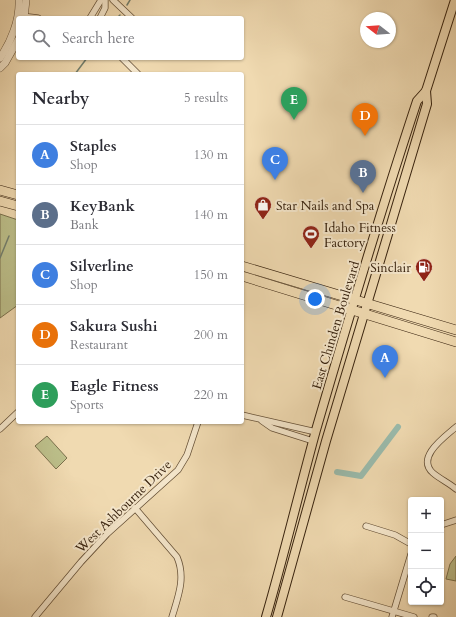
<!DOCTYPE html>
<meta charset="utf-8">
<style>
body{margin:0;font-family:Cardo,serif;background:#f2f2f3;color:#2b2b33}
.controls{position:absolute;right:12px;bottom:12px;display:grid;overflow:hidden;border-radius:4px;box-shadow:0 1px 3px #0004}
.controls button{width:36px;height:36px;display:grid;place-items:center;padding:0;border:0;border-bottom:1px solid #e1e1e2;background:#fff;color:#2b2b33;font:20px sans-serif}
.compass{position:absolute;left:360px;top:12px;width:36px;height:36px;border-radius:50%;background:#fff;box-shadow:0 1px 3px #0004;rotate:287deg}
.you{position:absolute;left:315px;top:299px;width:14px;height:14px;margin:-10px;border:3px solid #fff;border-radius:50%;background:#1a73e8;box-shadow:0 0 0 6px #1a73e833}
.badge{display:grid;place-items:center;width:26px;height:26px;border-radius:50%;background:#111827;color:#fff;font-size:13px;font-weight:700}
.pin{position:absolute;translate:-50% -33px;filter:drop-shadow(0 1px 2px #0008)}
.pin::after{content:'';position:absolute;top:21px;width:14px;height:12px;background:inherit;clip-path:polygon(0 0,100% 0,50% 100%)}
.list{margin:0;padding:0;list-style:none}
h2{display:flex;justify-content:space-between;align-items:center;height:52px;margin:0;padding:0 16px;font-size:17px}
h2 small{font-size:13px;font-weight:400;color:#7c7c81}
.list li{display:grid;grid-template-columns:26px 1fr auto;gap:12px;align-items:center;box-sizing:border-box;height:60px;padding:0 16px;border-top:1px solid #e1e1e2}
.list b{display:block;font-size:15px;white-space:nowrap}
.list p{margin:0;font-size:13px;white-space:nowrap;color:#7c7c81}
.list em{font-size:13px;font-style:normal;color:#7c7c81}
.icon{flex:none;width:22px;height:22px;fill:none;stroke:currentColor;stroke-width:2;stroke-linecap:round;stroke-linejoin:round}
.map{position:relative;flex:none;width:456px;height:617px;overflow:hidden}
.search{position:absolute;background:#fff;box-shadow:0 1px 3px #0004;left:16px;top:16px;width:228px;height:44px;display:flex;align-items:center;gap:10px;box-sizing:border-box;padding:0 14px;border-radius:4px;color:#7c7c81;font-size:15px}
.panel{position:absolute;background:#fff;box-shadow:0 1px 3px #0004;left:16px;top:72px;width:228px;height:352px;border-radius:4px}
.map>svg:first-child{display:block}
.green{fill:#bcbf8a;stroke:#7a704c}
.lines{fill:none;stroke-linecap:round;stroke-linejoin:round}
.stream{stroke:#727e6d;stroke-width:1.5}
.canal{stroke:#9abbac;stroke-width:6}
.minor-casing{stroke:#655037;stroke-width:7}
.tertiary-casing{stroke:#655037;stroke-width:8}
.primary-casing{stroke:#37220e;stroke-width:10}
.trunk-casing{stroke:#37220e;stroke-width:10}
.minor{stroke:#f5e7cc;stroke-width:5.5}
.tertiary{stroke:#f5e7cc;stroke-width:7}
.primary{stroke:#f0dab1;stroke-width:8}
.trunk{stroke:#f0dab1;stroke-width:9}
.labels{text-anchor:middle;stroke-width:4;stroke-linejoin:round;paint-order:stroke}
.poi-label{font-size:13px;fill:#37220e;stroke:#f5e7cc;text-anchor:start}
.street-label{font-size:13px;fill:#37220e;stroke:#f5e7cc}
</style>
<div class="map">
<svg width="456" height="617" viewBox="0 0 456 617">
<rect width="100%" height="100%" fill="#f0dab1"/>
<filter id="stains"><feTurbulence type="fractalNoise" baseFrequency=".005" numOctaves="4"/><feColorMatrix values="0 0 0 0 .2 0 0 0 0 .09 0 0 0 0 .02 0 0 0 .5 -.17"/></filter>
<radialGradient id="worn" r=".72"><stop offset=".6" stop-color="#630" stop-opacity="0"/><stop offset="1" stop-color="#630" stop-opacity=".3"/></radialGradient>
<g class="green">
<path d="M0 214 18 220V305L0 318Z"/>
<path d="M47 436 67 458 56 469 35 446Z"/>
<path d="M456 556V581L446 579 450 564Z"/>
</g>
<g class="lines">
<g class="stream">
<path d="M127 5 130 0"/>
<path d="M117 18 120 15"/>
<path d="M75 74 87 58"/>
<path d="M0 258 9 236"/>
</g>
<path class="canal" d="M337 472 361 476 398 427"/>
<g class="minor-casing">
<g id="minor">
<path d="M113 0 132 18"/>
<path d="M21 16 38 18"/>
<path d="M90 18 101 0"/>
<path d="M100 18 105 8V0"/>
<path d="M122 58 138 74"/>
<path d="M242 415 316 432"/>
<path d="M262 421 272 428 313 441"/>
<path d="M456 427C446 436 415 457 433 473 440 479 449 483 456 489"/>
<path d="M0 429 18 412"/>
<path d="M135 508 177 557C186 578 178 597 172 617"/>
<path d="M441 525 456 520"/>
<path d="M366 526 395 535 411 544"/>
<path d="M345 597 414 617"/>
<path d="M35 617 81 562 107 534 178 470 187 455 198 422"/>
<path d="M392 617 411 554"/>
<path d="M432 617H434"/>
</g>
</g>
<g class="tertiary-casing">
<g id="tertiary">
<path d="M24 18 26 0"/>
<path d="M0 58C11 42 20 20 19 0"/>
<path d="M0 68 5 63 18 40"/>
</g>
</g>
<g class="primary-casing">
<g id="primary">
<path d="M266 617C284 555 299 492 316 430 348 320 381 210 417 101L426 91 455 0"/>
<path d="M277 617 326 441 427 104 426 91"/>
</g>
</g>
<g class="trunk-casing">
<g id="trunk">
<path d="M0 190 18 195"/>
<path d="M0 201 18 206"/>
<path d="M242 266 456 330"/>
<path d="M242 276 456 342"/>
</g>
</g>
<use href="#minor" class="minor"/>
<use href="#tertiary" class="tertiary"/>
<use href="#primary" class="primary"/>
<use href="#trunk" class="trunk"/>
</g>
<defs>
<g id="shop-pin" transform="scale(0.9)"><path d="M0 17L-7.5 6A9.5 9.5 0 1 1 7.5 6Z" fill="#8f2418" stroke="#f5e7cc"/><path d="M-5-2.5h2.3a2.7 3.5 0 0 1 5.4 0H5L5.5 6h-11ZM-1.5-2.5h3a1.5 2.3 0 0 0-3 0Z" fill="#fff"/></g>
<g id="stadium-pin" transform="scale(0.9)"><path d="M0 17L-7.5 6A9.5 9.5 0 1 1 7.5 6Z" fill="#8f2418" stroke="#f5e7cc"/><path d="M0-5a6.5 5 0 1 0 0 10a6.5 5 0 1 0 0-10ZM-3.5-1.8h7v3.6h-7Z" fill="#fff"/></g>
<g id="fuel-pin" transform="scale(0.9)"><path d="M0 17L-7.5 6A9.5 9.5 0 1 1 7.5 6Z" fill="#8f2418" stroke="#f5e7cc"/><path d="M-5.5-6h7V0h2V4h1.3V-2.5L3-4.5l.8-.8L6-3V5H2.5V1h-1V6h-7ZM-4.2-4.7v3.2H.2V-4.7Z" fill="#fff"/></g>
</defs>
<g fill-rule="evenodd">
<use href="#shop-pin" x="263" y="205"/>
<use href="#stadium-pin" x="311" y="234"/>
<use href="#fuel-pin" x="424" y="267"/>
</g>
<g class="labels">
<g class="poi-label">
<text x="276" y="210">Star Nails and Spa</text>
<text x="324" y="232">Idaho Fitness<tspan x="324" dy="15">Factory</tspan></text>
<text x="411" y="272" text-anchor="end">Sinclair</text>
</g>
<g class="street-label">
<text transform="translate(335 325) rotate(-73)" y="5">East Chinden Boulevard</text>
<text transform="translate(123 506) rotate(-44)" y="5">West Ashbourne Drive</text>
</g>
</g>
<rect width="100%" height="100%" filter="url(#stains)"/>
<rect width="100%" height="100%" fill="url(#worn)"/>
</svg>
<div class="controls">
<button>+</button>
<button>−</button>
<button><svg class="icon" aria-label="locate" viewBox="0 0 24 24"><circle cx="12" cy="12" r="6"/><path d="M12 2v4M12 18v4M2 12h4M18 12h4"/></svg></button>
</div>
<svg class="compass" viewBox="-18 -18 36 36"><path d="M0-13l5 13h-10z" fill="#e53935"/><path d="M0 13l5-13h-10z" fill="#7c7c81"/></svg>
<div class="you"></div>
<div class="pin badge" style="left:385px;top:378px;background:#3f7fe0">A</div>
<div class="pin badge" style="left:363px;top:193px;background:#5c6f8a">B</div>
<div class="pin badge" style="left:275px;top:180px;background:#3f7fe0">C</div>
<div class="pin badge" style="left:365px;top:136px;background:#e8710a">D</div>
<div class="pin badge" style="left:294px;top:120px;background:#2e9e5b">E</div>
<div class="search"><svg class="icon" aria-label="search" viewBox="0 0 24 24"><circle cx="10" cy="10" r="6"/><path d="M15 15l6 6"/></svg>Search here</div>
<section class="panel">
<h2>Nearby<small>5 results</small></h2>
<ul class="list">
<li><span class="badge" style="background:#3f7fe0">A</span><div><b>Staples</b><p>Shop</p></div><em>130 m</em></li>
<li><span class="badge" style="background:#5c6f8a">B</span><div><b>KeyBank</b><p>Bank</p></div><em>140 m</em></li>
<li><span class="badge" style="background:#3f7fe0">C</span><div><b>Silverline</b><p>Shop</p></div><em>150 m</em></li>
<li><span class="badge" style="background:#e8710a">D</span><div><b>Sakura Sushi</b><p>Restaurant</p></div><em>200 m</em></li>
<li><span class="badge" style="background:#2e9e5b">E</span><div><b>Eagle Fitness</b><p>Sports</p></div><em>220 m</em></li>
</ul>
</section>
</div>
